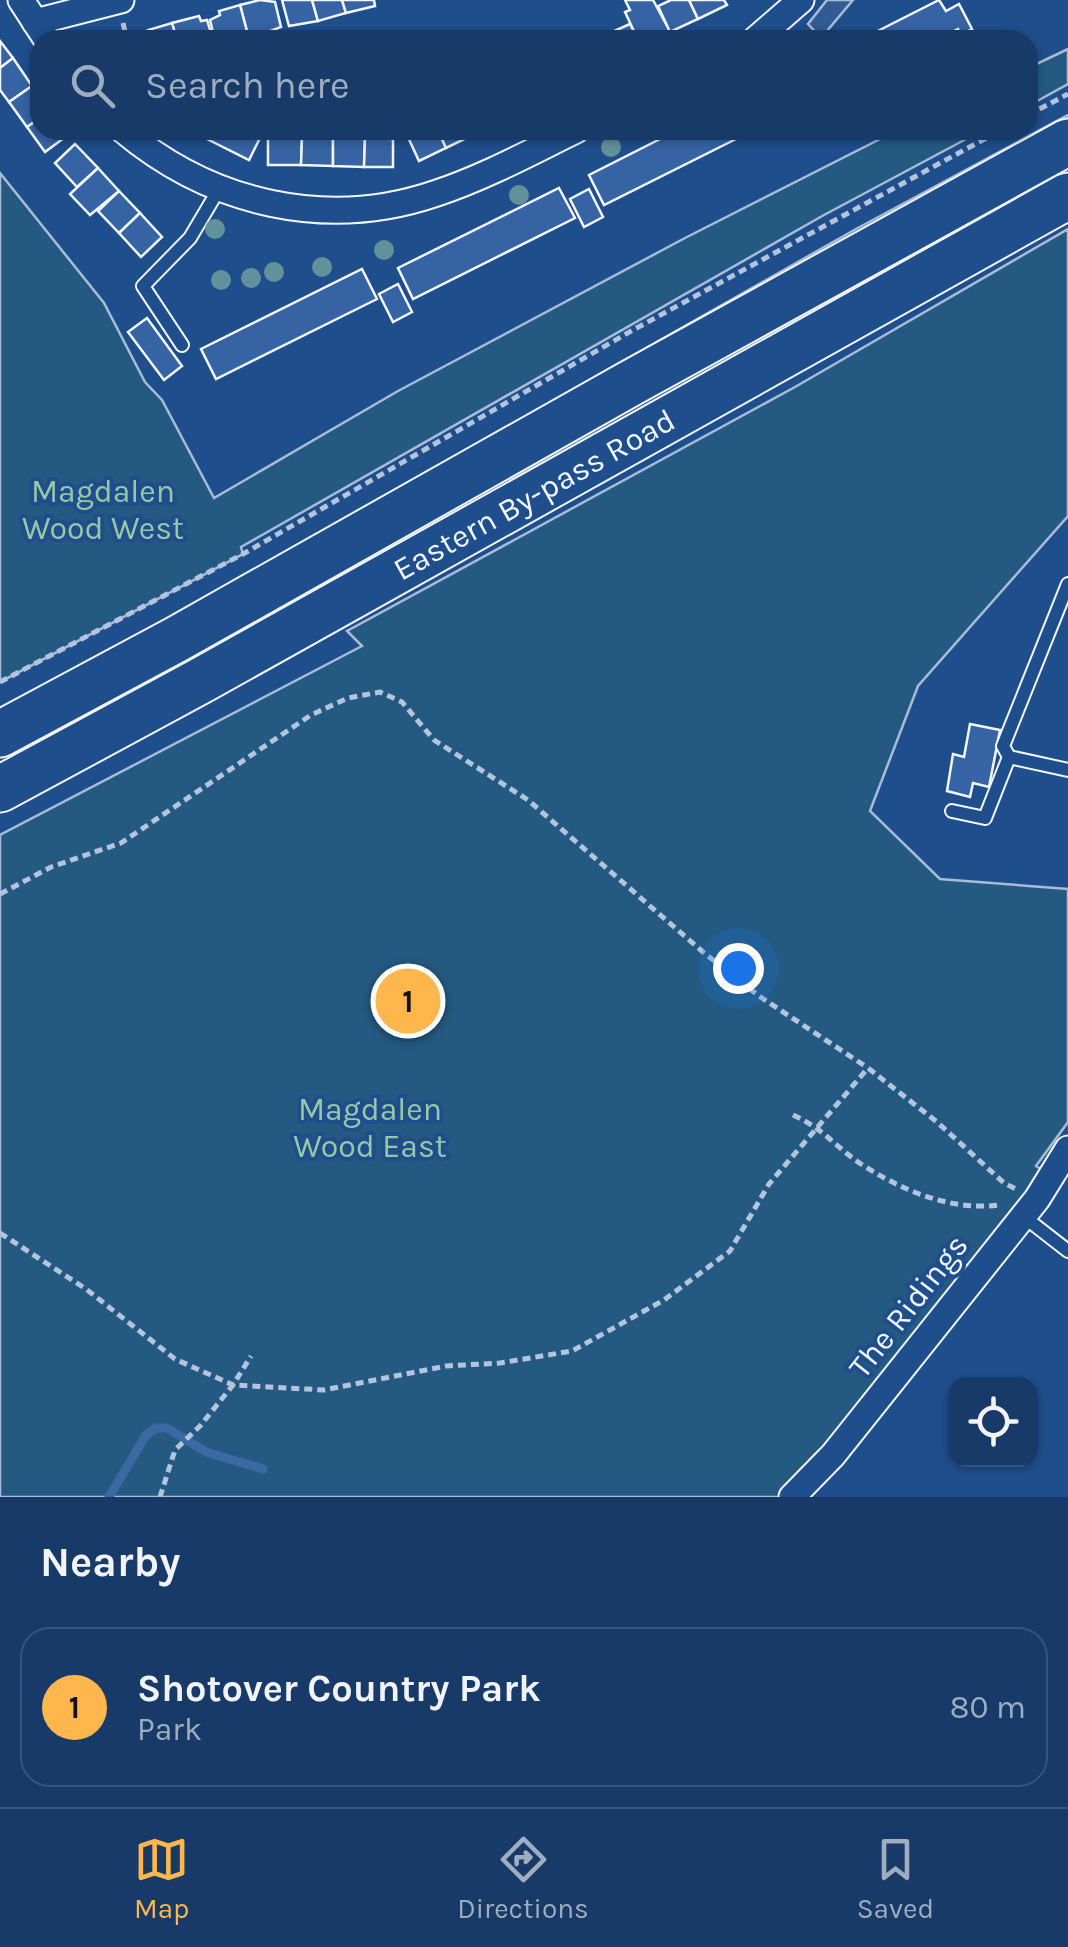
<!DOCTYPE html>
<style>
body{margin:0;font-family:Karla,sans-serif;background:#20416f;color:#f1f3f6}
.controls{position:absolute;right:30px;bottom:30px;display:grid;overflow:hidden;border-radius:20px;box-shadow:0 2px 8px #0004}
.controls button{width:90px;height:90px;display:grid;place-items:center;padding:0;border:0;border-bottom:2px solid #36547d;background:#173a69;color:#f1f3f6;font:50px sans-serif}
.you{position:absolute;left:738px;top:968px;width:35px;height:35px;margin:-25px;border:8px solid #fff;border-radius:50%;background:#1a73e8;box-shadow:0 0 0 15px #1a73e833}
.badge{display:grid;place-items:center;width:65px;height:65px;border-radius:50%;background:#ffb74d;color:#111;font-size:32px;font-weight:700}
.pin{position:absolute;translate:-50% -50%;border:5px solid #fff;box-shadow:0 2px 10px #0006}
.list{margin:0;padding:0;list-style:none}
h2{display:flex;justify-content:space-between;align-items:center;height:130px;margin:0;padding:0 40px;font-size:42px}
h2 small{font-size:32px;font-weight:400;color:#9eadc0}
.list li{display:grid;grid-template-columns:65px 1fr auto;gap:30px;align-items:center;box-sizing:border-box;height:160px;margin:0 20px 20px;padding:0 20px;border:2px solid #36547d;border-radius:30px}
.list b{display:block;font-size:38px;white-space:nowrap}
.list p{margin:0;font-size:32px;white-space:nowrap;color:#9eadc0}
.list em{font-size:32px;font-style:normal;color:#9eadc0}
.icon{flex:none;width:55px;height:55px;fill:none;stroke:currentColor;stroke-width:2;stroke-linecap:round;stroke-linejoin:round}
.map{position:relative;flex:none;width:1068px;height:1497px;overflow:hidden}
.search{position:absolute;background:#173a69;box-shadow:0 2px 8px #0004;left:30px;right:30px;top:30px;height:110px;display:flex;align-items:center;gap:25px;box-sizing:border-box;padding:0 35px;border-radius:30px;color:#9eadc0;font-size:38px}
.sheet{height:310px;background:#173a69}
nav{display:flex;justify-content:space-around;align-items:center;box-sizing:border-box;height:140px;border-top:2px solid #36547d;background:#173a69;font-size:28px;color:#9eadc0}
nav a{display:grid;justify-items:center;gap:5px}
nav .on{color:#ffb74d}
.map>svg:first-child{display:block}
.green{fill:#245a82;stroke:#a8bbd7;stroke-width:2.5}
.parking{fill:#305b95;stroke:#a8bbd7;stroke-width:2.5}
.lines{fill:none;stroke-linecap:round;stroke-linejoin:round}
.stream{stroke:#3b69a3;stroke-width:9}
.building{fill:#3563a3;stroke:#f2f6ff;stroke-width:2.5}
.lane-casing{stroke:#f2f6ff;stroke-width:16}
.street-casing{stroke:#f2f6ff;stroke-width:29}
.highway-casing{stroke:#f2f6ff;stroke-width:49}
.path{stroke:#b3c4dc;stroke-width:5;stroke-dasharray:8 5;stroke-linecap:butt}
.lane{stroke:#1f4e8c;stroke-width:12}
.street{stroke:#1f4e8c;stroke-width:25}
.highway{stroke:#1f4e8c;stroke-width:45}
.tree{fill:#61919a}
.labels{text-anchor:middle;stroke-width:8;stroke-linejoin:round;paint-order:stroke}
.park-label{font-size:32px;fill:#97c8a6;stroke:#1f4e8c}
.street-label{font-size:32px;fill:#f2f6ff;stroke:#1f4e8c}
</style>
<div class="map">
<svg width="1068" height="1497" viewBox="0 0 1068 1497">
<rect width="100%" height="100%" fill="#1f4e8c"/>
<g class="green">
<path d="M1068 49V84L1028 106V68Z"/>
<path d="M1068 115V124L440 465 856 229Z"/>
<path d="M898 130H983L824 215 241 547 243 554 0 682V173L104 303 145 382 162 400 214 498 398 391 685 238Z"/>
<path d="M1068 229V516L918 686 870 811 940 879 1068 889V1122L1036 1166 1050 1175 792 1497H0V835L362 646 347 631 795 387Z"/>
</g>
<path class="parking" d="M827 0H853L821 38 808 24Z"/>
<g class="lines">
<path class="stream" d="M109 1497 146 1435 156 1428H167L206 1452 263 1469"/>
</g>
<g class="building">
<path d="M260 0 275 2 281 27 249 39 240 5Z"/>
<path d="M282 0H312L318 21 289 26Z"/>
<path d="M312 0H342L346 13 318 21Z"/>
<path d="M342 0H374L375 6 346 13Z"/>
<path d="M625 0H653L672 35 661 40H638L625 12 630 10Z"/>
<path d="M671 0H689L698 19 670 32 658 6Z"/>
<path d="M689 0H724L727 5 698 19Z"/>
<path d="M939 0 946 11 959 4 972 29 960 35 958 29 936 40H860Z"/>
<path d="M240 5 249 39 215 40 210 20 220 15 219 11Z"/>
<path d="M199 16 201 21 207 20 213 40H177L172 23Z"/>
<path d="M172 23 177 40H144L143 36 149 34 148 30Z"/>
<path d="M630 24 638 40H604L603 36Z"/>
<path d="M0 41 13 58 0 68Z"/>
<path d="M13 58 32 86 9 102 0 90V68Z"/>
<path d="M32 86 40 97V118L27 127 9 102Z"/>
<path d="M40 118V130H64L68 135 45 152 27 127Z"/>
<path d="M251 130 249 133 260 138 249 160 191 131Z"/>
<path d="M419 130H438L446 148 419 161 407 135Z"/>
<path d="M438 130H473L475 134 446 148Z"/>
<path d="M678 130H754L604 205 589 175Z"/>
<path d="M268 136 302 137 301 165H268Z"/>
<path d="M302 137H333V166L301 165Z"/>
<path d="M333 137 365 138 364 167 333 166Z"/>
<path d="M365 138 393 139V167H364Z"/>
<path d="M75 144 98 168 77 187 55 163Z"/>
<path d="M98 168 119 191 90 215 70 194Z"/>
<path d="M559 188 575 218 413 299 398 268Z"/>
<path d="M589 189 603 217 584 227 570 199Z"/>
<path d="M119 191 140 213 119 233 98 211Z"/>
<path d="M140 213 162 237 141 257 119 233Z"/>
<path d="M362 269 377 299 216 379 201 349Z"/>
<path d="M398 284 412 312 393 322 379 294Z"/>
<path d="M147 318 182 366 164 380 128 332Z"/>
<path d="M970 724 1000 730 989 787 973 783 970 797 947 791 953 754 964 757Z"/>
</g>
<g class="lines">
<g class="lane-casing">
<g id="lane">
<path d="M182 345 143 286 190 238 219 189"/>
<path d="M1009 757 1068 770"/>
<path d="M952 811 985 818 1009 757 1003 746 1068 584"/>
<path d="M1023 1216 1068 1251"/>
</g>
</g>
<g class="street-casing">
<g id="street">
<path d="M21 0 47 40"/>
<path d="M35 22 121 0"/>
<path d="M755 40 801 0"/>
<path d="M123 130C211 204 327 231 437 193 485 177 531 152 576 130"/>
<path d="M792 1497 833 1455 1037 1199 1068 1149"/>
</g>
</g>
<g class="highway-casing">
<g id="highway">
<path d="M0 734 177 639 629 384 1068 142"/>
<path id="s1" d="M0 789 200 681 1068 196"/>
</g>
</g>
<g class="path">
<path d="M123 23 127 40"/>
<path d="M1028 115 1068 94"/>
<path d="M0 682 243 554 633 330 1001 130"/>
<path d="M0 894 51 867 121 843 311 715 348 698 380 692 402 702 434 740 528 800 703 952 759 996 868 1068"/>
<path d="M793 1115C826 1130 836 1148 864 1166 904 1191 951 1211 999 1205"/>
<path d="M0 1233 86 1289 175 1359 233 1385 251 1356"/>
<path d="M160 1497 175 1450 200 1426 233 1385 324 1390 446 1366 500 1363 572 1351 664 1300 730 1251 769 1184 868 1068 937 1122 1004 1183 1016 1189"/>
</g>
<use href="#lane" class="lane"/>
<use href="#street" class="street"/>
<use href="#highway" class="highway"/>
</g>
<g class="tree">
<circle cx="611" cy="147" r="10"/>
<circle cx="519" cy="195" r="10"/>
<circle cx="215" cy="229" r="10"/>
<circle cx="384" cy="250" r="10"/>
<circle cx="322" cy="267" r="10"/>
<circle cx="274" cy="272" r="10"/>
<circle cx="251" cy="278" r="10"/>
<circle cx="221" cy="280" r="10"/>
</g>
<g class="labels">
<g class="park-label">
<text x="103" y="502">Magdalen<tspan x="103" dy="37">Wood West</tspan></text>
<text x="370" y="1120">Magdalen<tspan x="370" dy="37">Wood East</tspan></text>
</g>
<g class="street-label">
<text dy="11" stroke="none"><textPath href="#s1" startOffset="610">Eastern By-pass Road</textPath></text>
<text transform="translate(908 1306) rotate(-52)" y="11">The Ridings</text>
</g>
</g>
</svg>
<div class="controls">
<button><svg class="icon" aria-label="locate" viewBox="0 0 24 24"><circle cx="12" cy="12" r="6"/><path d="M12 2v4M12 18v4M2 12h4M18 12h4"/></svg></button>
</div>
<div class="you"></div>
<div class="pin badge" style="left:408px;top:1001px">1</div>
<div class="search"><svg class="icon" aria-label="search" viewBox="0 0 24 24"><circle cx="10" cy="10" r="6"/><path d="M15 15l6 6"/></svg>Search here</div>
</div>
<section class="sheet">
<h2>Nearby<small></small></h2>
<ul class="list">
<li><span class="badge">1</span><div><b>Shotover Country Park</b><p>Park</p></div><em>80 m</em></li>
</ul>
</section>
<nav>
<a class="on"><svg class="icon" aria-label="map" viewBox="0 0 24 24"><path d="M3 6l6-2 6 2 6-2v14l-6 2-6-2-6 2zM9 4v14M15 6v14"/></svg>Map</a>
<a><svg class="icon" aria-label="directions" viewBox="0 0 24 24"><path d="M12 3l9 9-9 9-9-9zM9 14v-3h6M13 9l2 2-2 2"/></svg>Directions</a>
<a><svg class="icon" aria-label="saved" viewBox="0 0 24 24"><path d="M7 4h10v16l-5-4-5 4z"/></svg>Saved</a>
</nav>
